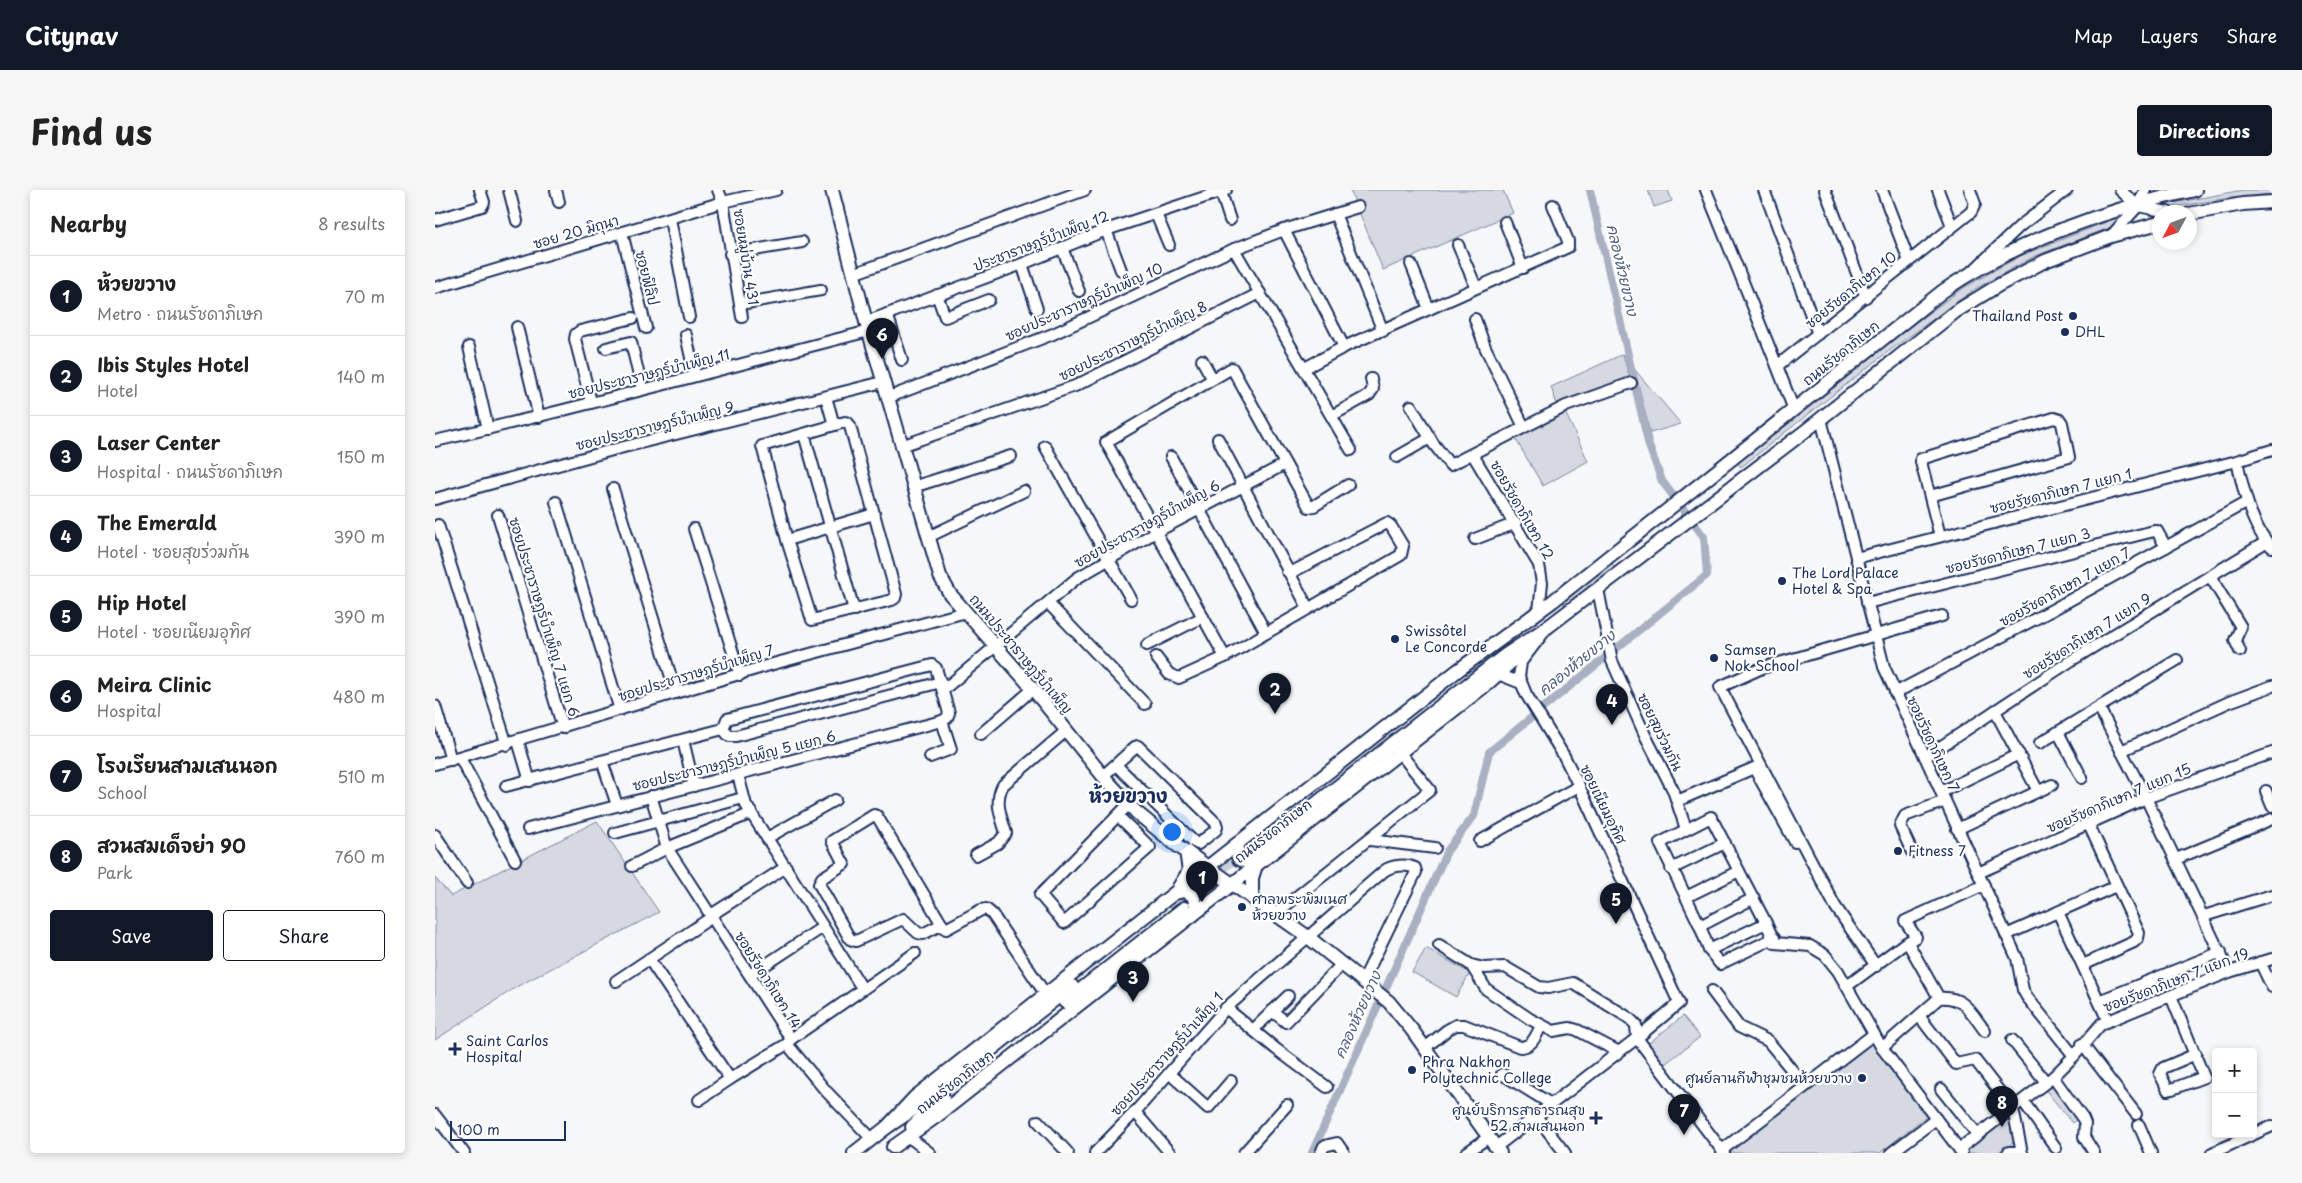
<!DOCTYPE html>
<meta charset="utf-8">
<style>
body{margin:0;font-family:"Playpen Sans","Playpen Sans Thai",sans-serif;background:#f6f6f6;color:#222}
.controls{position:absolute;right:15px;bottom:15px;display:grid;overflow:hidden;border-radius:5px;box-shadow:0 2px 8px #0003}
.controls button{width:45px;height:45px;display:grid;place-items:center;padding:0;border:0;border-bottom:1px solid #e0e0e0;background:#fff;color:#222;font:25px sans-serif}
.compass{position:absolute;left:1717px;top:15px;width:45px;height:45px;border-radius:50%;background:#fff;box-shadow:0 2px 8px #0003;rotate:229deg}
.scale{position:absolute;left:15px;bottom:12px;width:116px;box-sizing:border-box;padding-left:5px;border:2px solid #1b2f5e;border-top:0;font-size:14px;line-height:18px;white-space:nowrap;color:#1b2f5e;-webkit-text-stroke:4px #fff;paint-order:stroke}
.you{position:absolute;left:736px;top:641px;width:18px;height:18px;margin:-12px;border:4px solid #fff;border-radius:50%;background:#1a73e8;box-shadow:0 0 0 8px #1a73e833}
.badge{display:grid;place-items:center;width:32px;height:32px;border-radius:50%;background:#111827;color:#fff;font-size:16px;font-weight:700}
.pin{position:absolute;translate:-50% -41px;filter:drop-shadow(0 1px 2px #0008)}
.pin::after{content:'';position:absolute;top:26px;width:18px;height:15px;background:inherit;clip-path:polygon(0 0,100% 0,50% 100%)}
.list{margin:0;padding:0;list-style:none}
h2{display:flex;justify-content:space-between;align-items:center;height:65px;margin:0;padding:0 20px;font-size:21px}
h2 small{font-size:16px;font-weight:400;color:#767676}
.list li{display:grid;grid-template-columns:32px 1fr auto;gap:15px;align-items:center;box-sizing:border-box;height:80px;padding:0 20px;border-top:1px solid #e0e0e0}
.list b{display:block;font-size:19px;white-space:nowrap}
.list p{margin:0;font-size:16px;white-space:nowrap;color:#767676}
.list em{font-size:16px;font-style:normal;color:#767676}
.actions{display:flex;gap:10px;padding:15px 20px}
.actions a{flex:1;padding:11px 0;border:1px solid #111827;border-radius:5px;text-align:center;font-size:18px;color:#111827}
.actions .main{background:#111827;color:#fff}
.map{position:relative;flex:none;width:1837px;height:963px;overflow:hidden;border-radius:5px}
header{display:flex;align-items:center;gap:30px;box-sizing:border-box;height:70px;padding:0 25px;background:#111827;color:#fff}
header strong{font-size:24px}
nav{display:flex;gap:28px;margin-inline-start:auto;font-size:18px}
.intro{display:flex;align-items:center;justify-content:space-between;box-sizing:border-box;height:120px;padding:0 30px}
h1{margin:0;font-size:35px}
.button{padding:12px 22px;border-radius:5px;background:#111827;color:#fff;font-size:18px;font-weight:700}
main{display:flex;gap:30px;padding:0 30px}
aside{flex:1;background:#fff;border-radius:5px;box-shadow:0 2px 8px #0003}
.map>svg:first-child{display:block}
.green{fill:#d6d9e2;stroke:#7884a0}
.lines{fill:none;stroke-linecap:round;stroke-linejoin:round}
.canal{stroke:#a9b0c1;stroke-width:8}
.major-tunnel{stroke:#cacfda;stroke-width:12;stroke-dasharray:12 6;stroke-linecap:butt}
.minor-casing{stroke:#1b2f5e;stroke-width:14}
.major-casing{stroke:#1b2f5e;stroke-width:16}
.minor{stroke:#fff;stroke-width:10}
.major{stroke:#fff;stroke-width:12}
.poi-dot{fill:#1b2f5e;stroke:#fff;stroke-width:2}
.labels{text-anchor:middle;stroke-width:4.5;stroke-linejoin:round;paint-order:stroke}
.street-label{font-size:14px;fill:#1b2f5e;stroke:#fff}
.poi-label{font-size:14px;fill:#1b2f5e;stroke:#fff;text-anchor:start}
.water-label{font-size:15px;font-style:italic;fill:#4d5c81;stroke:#fff}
.district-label{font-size:19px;font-weight:bold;fill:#1b2f5e;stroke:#fff}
</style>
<header>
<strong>Citynav</strong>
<nav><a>Map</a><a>Layers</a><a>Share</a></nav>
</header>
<div class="intro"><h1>Find us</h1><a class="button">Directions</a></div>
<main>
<aside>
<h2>Nearby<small>8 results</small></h2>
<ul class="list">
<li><span class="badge">1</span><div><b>ห้วยขวาง</b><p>Metro · ถนนรัชดาภิเษก</p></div><em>70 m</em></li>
<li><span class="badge">2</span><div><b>Ibis Styles Hotel</b><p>Hotel</p></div><em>140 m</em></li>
<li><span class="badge">3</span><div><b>Laser Center</b><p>Hospital · ถนนรัชดาภิเษก</p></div><em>150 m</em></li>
<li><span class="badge">4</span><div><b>The Emerald</b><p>Hotel · ซอยสุขร่วมกัน</p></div><em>390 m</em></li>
<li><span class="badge">5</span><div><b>Hip Hotel</b><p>Hotel · ซอยเนียมอุทิศ</p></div><em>390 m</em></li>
<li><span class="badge">6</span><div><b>Meira Clinic</b><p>Hospital</p></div><em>480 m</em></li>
<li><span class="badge">7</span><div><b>โรงเรียนสามเสนนอก</b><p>School</p></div><em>510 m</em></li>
<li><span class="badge">8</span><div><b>สวนสมเด็จย่า 90</b><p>Park</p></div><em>760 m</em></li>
</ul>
<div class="actions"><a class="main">Save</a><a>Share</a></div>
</aside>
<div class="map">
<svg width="1837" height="963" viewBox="0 0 1837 963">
<rect width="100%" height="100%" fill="#f6f7f9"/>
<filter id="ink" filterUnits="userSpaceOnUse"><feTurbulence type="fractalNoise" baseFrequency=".02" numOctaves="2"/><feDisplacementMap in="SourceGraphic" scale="10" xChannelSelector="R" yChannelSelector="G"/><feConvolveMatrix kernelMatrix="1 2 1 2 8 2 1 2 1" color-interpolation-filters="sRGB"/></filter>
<g filter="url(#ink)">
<g class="green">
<path d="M915 0H1068L1078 23 948 80Z"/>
<path d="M1213 0H1233L1237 11 1219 17Z"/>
<path d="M1808 0H1837V4L1794 8 1732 18 1723 16Z"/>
<path d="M1686 26 1679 36 1598 67 1540 99 1450 164 1306 277 1302 272 1469 141 1528 98 1585 66Z"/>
<path d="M1188 164 1195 190 1122 215 1116 197Z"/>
<path d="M1200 180 1246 234 1215 243Z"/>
<path d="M1130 222 1153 271 1108 296 1080 248Z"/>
<path d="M1175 372 1180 377 1134 412 1128 414 1135 405Z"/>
<path d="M162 631 224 722 83 796 0 850V688L16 706Z"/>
<path d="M991 758 1035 783 1021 807 977 782Z"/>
<path d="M1248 826 1265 847 1230 874 1214 853Z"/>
<path d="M1437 850 1493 925 1445 963H1292Z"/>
<path d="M1616 893 1642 929 1637 933 1609 898Z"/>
<path d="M1573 925 1579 948 1578 953 1562 963H1531L1528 960Z"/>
</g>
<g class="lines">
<path class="canal" d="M877 963 1012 661 1039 626 1054 562 1272 385 1269 347 1227 291 1214 256 1155 0"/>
<path class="major-tunnel" d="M744 711 813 657"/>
<g class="minor-casing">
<g id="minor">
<path d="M74 0 82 31"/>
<path d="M121 0 124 12"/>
<path d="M283 0 288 12 307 127"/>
<path d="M1271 0 1342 176"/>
<path d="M1329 0 1383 144"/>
<path d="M1390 0 1431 107"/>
<path d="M1447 0 1474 71"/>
<path d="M1503 0 1517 36"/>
<path d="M1685 0 1703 16 1733 22"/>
<path d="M786 2 795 30"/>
<path d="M721 24 734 55"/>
<path d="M900 24 948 141"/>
<path d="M235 29 254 127"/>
<path d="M0 30 47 16 49 12 45 0"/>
<path d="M1070 32 1088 78"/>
<path d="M671 40 686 80"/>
<path d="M849 40 909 157"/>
<path d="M187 43 211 138"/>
<path d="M1676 46 1703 16 1710 0"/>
<path d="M1023 55 1041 97"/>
<path d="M627 58 644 101"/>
<path d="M799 59 916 260"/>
<path d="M295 64 367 52"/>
<path d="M587 74 602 119"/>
<path d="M976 74 994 119"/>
<path d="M1541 78 1585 36 1632 0"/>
<path d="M418 84 650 0"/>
<path d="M0 98 288 12 341 0"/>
<path d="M502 105 510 127 554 110"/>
<path d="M305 114 386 100"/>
<path d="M452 124 467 170"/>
<path d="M1040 129 1050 157 1089 237"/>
<path d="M431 132 587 74 671 40 791 0"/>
<path d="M82 137 104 227"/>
<path d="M251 145 260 186"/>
<path d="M34 157 53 239"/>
<path d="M171 158 196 152 207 199"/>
<path d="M767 170 777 188"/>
<path d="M870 178 909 157 1133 57V51L1118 15"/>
<path d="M391 207 399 235"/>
<path d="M452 208 618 144 799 59 849 40 923 17"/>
<path d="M156 212 140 149 141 144 145 141 198 128"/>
<path d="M976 216 998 253 1015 275 1131 216 1196 193"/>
<path d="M1359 220 1342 176 1536 22 1540 14 1535 0"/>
<path d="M898 225 934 205 938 199 936 189"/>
<path d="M1386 229 1449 477 1582 768 1588 800 1592 807 1639 866"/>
<path d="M410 232 413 233 415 236 461 404 460 408 457 410 377 430 352 350 327 256Z"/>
<path d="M369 244 419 420"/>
<path d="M783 249 873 418"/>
<path d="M0 251C145 218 289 178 434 141"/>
<path d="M466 256 640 196 825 103"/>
<path d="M610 256 696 409"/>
<path d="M1038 265 1104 375 1107 393 1104 421"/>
<path d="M736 267 831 443"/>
<path d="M962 267 995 248"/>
<path d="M1802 271C1808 298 1816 338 1837 357"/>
<path d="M478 297 576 266"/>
<path d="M178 299 241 503"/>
<path d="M1495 306 1634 267 1627 233 1625 230 1619 228 1486 269V272L1505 346"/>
<path d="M0 309 181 259 448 192"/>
<path d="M121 312 185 520"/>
<path d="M63 325 128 538"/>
<path d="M3 335 72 555"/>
<path d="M259 339 305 485"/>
<path d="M493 347 589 301"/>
<path d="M1040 349 1081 333"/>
<path d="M352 350 439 324"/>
<path d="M1421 368 1802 271 1837 260"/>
<path d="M1775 386 1806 437 1800 450 1805 461"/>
<path d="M1163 399 1177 471 1210 545 1238 600 1251 639"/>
<path d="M613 413 710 514"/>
<path d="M1432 413 1719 341H1722L1731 357"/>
<path d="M712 455 768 427"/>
<path d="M721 467 734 484 744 488 790 467 966 365 968 356 956 336 952 333 859 381H852"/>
<path d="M790 467 671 252 797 178 874 317 879 316 913 295"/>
<path d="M1063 484 1086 493"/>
<path d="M508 500 642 388 721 342 850 274"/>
<path d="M1460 503 1617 420 1812 312"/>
<path d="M0 516 16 570"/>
<path d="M1664 518 1711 608 1794 782"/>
<path d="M1560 521 1603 601"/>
<path d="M288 539 294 546H301L506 492"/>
<path d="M546 544 598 499"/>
<path d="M248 550 259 596"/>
<path d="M83 551 95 591"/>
<path d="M1605 553 1623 542"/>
<path d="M1686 561 1794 512 1837 496"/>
<path d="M495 567 516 559 507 531"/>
<path d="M1490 567 1637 470 1831 352"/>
<path d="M25 568 80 670"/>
<path d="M167 571 182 615"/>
<path d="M0 574 338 474 531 422"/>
<path d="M303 585 311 615 427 798"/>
<path d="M668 586 700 557 703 556 781 633 782 637 781 640 763 654 759 652 681 575"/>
<path d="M1647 588 1623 542 1742 470"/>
<path d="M71 596 288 539"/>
<path d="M1831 601 1837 616"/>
<path d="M1506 602 1584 564"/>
<path d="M216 606 232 658 356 849"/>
<path d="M1242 611 1319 578 1360 652"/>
<path d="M683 626 715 657 629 733 605 705 693 615"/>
<path d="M93 639 507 531 512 528 514 523 501 478 497 475 292 529 288 539"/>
<path d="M1522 639 1617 595"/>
<path d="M180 643 308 608"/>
<path d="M0 645 32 693"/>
<path d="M332 648 400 610"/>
<path d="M935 650 1000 658"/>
<path d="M1045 651 1144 596"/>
<path d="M1477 662 1465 636 1470 626 1510 611"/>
<path d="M541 665 563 653 571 643C566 626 559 612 568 595L631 541"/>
<path d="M1741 669 1837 629"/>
<path d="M197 676 232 658 317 623"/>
<path d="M1236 679 1290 653"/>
<path d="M1543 683 1711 608 1837 563"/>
<path d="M1251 707 1304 681"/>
<path d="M1623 722 1673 831"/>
<path d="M840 724 995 600 964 562"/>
<path d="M276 725 351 677"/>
<path d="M1769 726 1837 705"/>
<path d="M277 727 214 769 295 889 352 854 356 849 480 763"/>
<path d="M507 734 488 744 483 743 468 729 421 751 415 749 384 694 387 688 409 674 397 651 439 625 442 626 509 738 511 739 546 720 551 719 557 724 611 805"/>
<path d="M1265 736 1319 708"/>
<path d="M1571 745 1681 696"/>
<path d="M1339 748 1285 774 1274 760 1265 736 1225 653 1276 627 1331 733 1340 753 1375 756 1390 765 1403 781 1447 858 1527 963"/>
<path d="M1469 754 1481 747 1470 731 1549 695"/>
<path d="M1004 755 1036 775 1049 778 1070 777 1104 797 1113 798 1138 793 1194 828 1201 835 1202 848 1289 963"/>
<path d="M1274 760 1331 733"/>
<path d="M1825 772 1837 797"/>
<path d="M1036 775 1051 799 1095 829 1118 841 1135 838 1142 840 1184 862"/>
<path d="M1648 775 1699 752 1703 748 1704 743 1654 635"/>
<path d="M1441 776 1400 716 1285 497 1327 478 1507 426"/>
<path d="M315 785 388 737"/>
<path d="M181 791 214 769"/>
<path d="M1412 796 1469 754 1473 753 1504 808"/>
<path d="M1277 801 1304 837 1333 851 1370 896"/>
<path d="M1736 806 1769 887 1737 899 1733 900 1725 884 1728 878 1761 864"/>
<path d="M1664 811 1786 762"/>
<path d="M791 818 841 859 892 897"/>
<path d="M837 821 851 832 907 774"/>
<path d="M1485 827 1521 874 1540 870 1578 919 1587 963"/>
<path d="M818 840 853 806"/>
<path d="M1577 850 1611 892"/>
<path d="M352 854 391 901 437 949"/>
<path d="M1647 854 1701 924"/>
<path d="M990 858 1012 840 1021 835H1029L1085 857C1098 857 1101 845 1106 836"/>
<path d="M1447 858 1504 808C1530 806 1536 823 1550 841"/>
<path d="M734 883 773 918 796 891"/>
<path d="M1067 884 1116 914"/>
<path d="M1618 887 1648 929 1650 934 1649 947 1659 963"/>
<path d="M1506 899 1543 945"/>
<path d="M264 910 295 889"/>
<path d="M1588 911 1621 958"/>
<path d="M700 922 735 963"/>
<path d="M0 925 29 963"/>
<path d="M1101 926 1130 963"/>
<path d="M603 931 633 963"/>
<path d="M1704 935 1716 963"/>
<path d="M474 947 495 963"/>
<path d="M1061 957 1202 848 1244 813 1144 596 1129 566 1091 504 1084 487 1086 472 1109 442"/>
<path d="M1524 959 1618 887 1639 866 1666 834 1794 782 1837 769"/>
<path d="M1287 960 1439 844"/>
<path d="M660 963 700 922 791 818 949 681C957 675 971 674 980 678L981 682 928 791"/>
<path d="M809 963 852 915"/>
<path d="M886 963 889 956 902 953 909 963"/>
<path d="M1031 963 1054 947"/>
<path d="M1456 963 1501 929"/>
<path d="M1777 963 1837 936"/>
</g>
</g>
<g class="major-casing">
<g id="major">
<path d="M397 0 431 132 505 386 515 404 598 499 668 586 701 622 740 654 873 747 954 812 977 840 1065 963"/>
<path d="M1754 24 1808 14 1837 12"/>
<path d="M804 653 801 661 804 669 814 673 822 672"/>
<path d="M818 663 1069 466 1114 436 1369 242 1520 122 1564 95 1610 71 1676 46 1724 33"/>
<path d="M744 697 754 681 751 661"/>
<path d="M740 703 749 701 758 705 761 716 758 725"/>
<path d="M817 708V688L822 672"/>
<path d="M630 812 749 718"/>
<path d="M452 937 480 907 1022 481 1118 411 1508 101C1581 51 1675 18 1760 0"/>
<path d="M477 937 508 908"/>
<path d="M458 957 502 926 1052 494 1089 460"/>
<path d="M419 963 452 937 491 911 637 796"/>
<path d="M1574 963H1583"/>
</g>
</g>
<use href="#minor" class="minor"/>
<use href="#major" class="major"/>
</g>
</g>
<g class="poi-dot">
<circle cx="1638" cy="126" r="5"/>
<circle cx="1630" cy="142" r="5"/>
<circle cx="1347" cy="391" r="5"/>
<circle cx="960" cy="449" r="5"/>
<circle cx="1279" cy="468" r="5"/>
<circle cx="1463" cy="661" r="5"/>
<circle cx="807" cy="717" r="5"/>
<path d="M17.5 851.5h5v5h5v5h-5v5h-5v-5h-5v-5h5z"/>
<circle cx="977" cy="880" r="5"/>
<circle cx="1427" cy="888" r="5"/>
<path d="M1158.5 920.5h5v5h5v5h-5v5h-5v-5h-5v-5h5z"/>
</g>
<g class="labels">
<g class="street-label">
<text transform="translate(141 42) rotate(-16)" y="5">ซอย 20 มิถุนา</text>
<text transform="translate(606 51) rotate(-21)" y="5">ประชาราษฎร์บำเพ็ญ 12</text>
<text transform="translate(311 67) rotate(81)" y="5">ซอยหมู่บ้าน 431</text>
<text transform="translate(212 88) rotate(76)" y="5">ซอยฟิลิป</text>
<text transform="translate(1416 100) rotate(-39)" y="5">ซอยรัชดาภิเษก 10</text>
<text transform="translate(649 112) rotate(-24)" y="5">ซอยประชาราษฎร์บำเพ็ญ 10</text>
<text transform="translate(698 151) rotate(-26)" y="5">ซอยประชาราษฎร์บำเพ็ญ 8</text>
<text transform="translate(1406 163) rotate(-39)" y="5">ถนนรัชดาภิเษก</text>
<text transform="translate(214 184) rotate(-14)" y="5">ซอยประชาราษฎร์บำเพ็ญ 11</text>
<text transform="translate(220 236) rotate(-14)" y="5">ซอยประชาราษฎร์บำเพ็ญ 9</text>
<text transform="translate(1626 301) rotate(-14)" y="5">ซอยรัชดาภิเษก 7 แยก 1</text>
<text transform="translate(1087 320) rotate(60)" y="5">ซอยรัชดาภิเษก 12</text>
<text transform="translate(712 334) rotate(-29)" y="5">ซอยประชาราษฎร์บำเพ็ญ 6</text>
<text transform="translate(1583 361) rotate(-14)" y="5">ซอยรัชดาภิเษก 7 แยก 3</text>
<text transform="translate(1630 397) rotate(-29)" y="5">ซอยรัชดาภิเษก 7 แยก 7</text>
<text transform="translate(109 427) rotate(73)" y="5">ซอยประชาราษฎร์บำเพ็ญ 7 แยก 6</text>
<text transform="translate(1652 446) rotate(-32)" y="5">ซอยรัชดาภิเษก 7 แยก 9</text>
<text transform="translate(586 464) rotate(50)" y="5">ถนนประชาราษฎร์บำเพ็ญ</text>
<text transform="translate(261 483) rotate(-17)" y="5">ซอยประชาราษฎร์บำเพ็ญ 7</text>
<text transform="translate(1225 542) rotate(64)" y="5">ซอยสุขร่วมกัน</text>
<text transform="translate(1498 554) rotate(65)" y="5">ซอยรัชดาภิเษก 7</text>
<text transform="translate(299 571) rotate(-14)" y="5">ซอยประชาราษฎร์บำเพ็ญ 5 แยก 6</text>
<text transform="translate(1684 608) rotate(-23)" y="5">ซอยรัชดาภิเษก 7 แยก 15</text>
<text transform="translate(1168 614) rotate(64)" y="5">ซอยเนียมอุทิศ</text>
<text transform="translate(838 641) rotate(-38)" y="5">ถนนรัชดาภิเษก</text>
<text transform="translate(333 790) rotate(58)" y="5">ซอยรัชดาภิเษก 14</text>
<text transform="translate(1741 790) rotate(-21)" y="5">ซอยรัชดาภิเษก 7 แยก 19</text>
<text transform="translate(732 864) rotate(-48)" y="5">ซอยประชาราษฎร์บำเพ็ญ 1</text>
<text transform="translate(520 892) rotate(-38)" y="5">ถนนรัชดาภิเษก</text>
</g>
<g class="poi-label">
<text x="1628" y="131" text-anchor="end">Thailand Post</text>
<text x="1640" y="147">DHL</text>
<text x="1357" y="388">The Lord Palace<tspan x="1357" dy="16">Hotel &amp; Spa</tspan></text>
<text x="970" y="446">Swissôtel<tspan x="970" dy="16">Le Concorde</tspan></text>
<text x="1289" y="465">Samsen<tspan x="1289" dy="16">Nok School</tspan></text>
<text x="1473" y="666">Fitness 7</text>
<text x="817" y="714">ศาลพระพิฆเนศ<tspan x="817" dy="16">ห้วยขวาง</tspan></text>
<text x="31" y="856">Saint Carlos<tspan x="31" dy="16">Hospital</tspan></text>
<text x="987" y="877">Phra Nakhon<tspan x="987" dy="16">Polytechnic College</tspan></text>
<text x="1417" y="893" text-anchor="end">ศูนย์ลานกีฬาชุมชนห้วยขวาง</text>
<text x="1150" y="925" text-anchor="end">ศูนย์บริการสาธารณสุข<tspan x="1150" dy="16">52 สามเสนนอก</tspan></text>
</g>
<g class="water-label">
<text transform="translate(1187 80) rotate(77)" y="5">คลองห้วยขวาง</text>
<text transform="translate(1142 473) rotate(-39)" y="5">คลองห้วยขวาง</text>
<text transform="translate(923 825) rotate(-66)" y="5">คลองห้วยขวาง</text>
</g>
<g class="district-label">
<text x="693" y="613">ห้วยขวาง</text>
</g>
</g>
</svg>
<div class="controls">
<button>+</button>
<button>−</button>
</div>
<svg class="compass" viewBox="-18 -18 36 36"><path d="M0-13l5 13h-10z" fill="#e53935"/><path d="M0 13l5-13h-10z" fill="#767676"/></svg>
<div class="scale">100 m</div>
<div class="you"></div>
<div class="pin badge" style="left:767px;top:712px">1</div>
<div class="pin badge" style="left:840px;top:524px">2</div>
<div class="pin badge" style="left:698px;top:812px">3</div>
<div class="pin badge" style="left:1177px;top:535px">4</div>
<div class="pin badge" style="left:1181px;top:734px">5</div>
<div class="pin badge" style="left:447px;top:169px">6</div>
<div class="pin badge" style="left:1249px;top:945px">7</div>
<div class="pin badge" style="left:1567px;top:937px">8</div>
</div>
</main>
